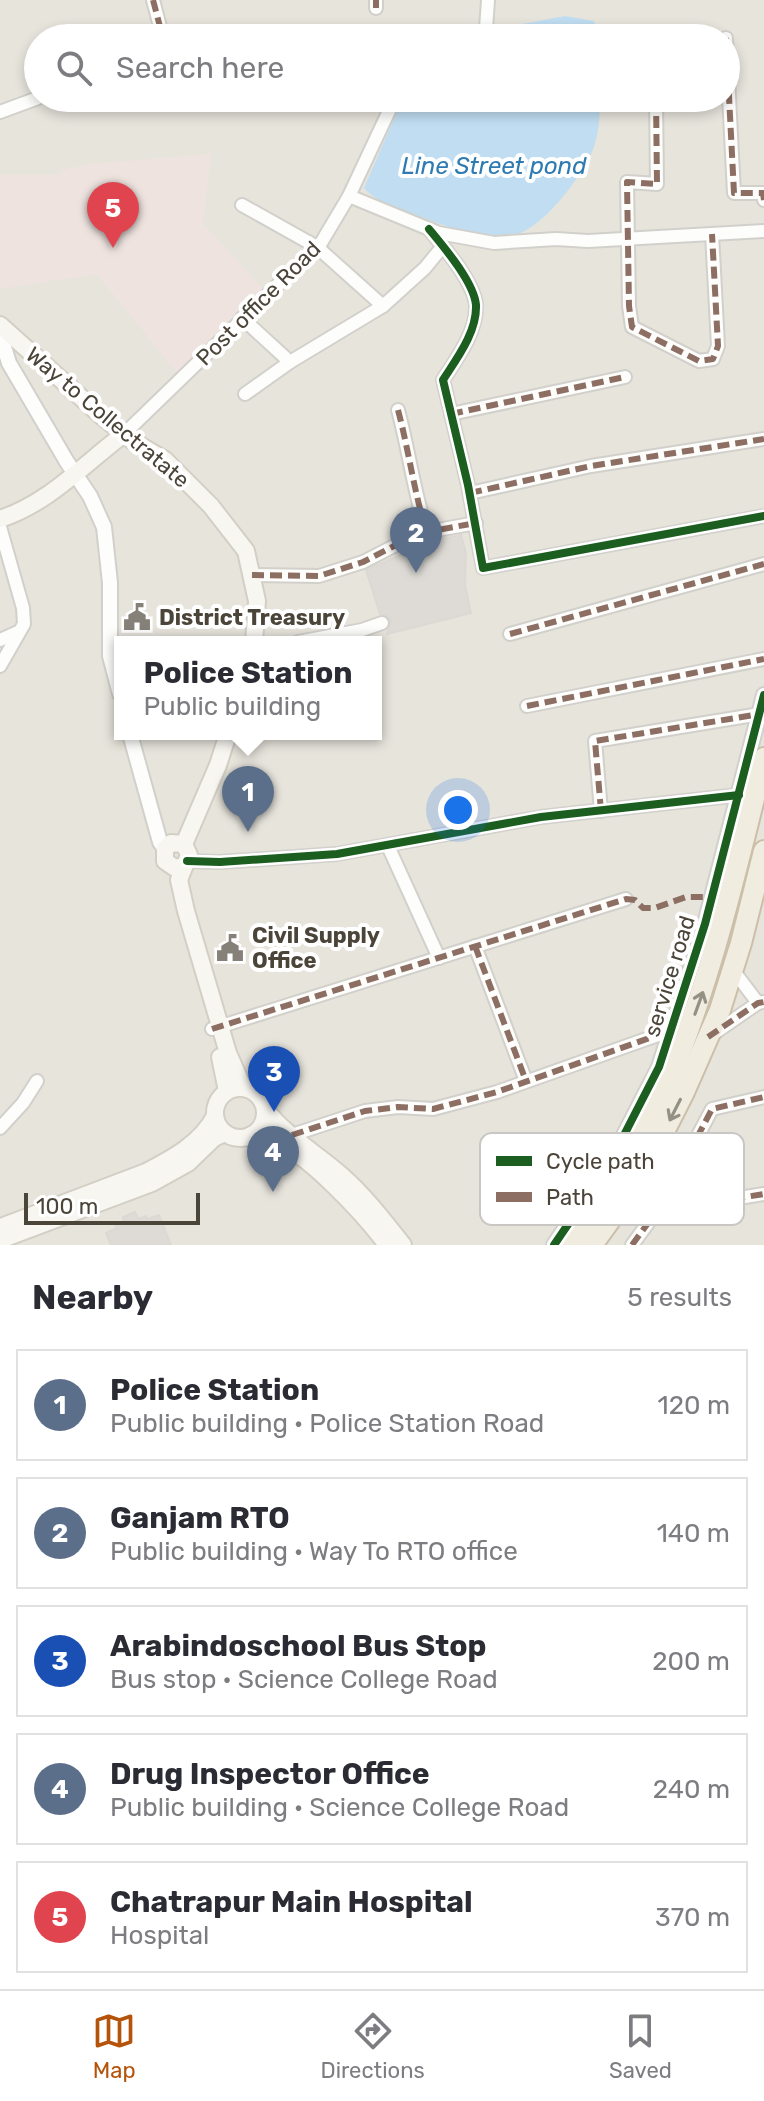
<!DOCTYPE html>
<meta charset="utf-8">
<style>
body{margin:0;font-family:Rubik,sans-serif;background:#f7f7f7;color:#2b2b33}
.scale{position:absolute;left:24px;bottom:20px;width:176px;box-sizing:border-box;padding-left:8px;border:4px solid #4b4439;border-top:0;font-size:22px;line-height:28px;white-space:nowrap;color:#4b4439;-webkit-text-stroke:6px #fff;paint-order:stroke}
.you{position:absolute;left:458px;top:810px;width:28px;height:28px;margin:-20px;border:6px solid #fff;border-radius:50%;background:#1a73e8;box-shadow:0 0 0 12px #1a73e833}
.badge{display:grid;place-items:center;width:52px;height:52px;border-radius:50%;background:#b45309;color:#fff;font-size:26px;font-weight:700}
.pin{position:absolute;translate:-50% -66px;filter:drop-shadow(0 2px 4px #0008)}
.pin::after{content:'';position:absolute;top:42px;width:28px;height:24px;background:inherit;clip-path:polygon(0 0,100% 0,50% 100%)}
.popup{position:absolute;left:114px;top:636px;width:268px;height:104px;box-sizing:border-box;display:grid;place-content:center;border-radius:0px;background:#fff;filter:drop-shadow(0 2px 6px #0005);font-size:26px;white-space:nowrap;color:#7c7c81}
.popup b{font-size:30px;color:#2b2b33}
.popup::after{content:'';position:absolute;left:50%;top:100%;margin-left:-16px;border:16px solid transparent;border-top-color:#fff}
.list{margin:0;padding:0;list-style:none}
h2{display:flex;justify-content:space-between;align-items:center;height:104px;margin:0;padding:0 32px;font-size:34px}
h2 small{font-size:26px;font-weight:400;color:#7c7c81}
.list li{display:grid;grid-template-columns:52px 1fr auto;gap:24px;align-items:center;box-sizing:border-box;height:112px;margin:0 16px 16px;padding:0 16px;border:2px solid #e1e1e2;border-radius:0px}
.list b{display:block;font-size:30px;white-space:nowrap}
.list p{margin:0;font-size:26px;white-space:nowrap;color:#7c7c81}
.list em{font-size:26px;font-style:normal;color:#7c7c81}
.icon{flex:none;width:44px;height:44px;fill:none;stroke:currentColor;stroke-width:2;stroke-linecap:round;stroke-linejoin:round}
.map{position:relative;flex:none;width:764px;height:1245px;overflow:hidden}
.search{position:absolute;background:#fff;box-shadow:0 4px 12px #0003;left:24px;right:24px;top:24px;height:88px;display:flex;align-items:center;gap:20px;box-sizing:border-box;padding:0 28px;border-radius:44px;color:#7c7c81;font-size:30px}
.sheet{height:744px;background:#fff}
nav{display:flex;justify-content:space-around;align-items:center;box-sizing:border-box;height:112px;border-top:2px solid #e1e1e2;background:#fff;font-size:22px;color:#7c7c81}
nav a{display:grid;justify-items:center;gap:4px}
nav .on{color:#b45309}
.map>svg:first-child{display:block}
.residential{fill:#e7e4dc;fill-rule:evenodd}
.medical{fill:#eee3df}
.water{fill:#c0ddf1}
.building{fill:#dedbd6;stroke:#dcd9d4;stroke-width:2}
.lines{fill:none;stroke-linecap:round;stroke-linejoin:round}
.minor-casing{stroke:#d2d0cb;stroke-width:16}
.tertiary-casing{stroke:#d2d0cb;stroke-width:18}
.secondary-casing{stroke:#d3cfc5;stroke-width:20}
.trunk-casing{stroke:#ccbfa9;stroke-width:24}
.minor{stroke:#fdfdfc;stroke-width:12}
.tertiary{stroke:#fdfdfc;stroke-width:14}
.secondary{stroke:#f7f6f1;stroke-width:16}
.trunk{stroke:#f0ece0;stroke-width:20}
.quiet{stroke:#8d6e63;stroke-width:6;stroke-dasharray:12 6;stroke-linecap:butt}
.cycleway-casing{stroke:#fff;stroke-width:13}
.cycleway{stroke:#1b5e20;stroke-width:8}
.oneway{stroke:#959084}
.labels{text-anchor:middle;stroke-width:8;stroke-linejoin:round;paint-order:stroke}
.street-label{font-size:22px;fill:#4b4439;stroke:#fff}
.poi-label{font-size:22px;font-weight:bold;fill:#4b4439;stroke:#fff;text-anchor:start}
.water-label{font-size:24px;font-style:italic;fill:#2e7ab2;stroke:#fff}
.key{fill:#fff;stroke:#c9c7c4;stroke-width:2}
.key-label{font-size:22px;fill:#4b4439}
</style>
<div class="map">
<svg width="764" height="1245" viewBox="0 0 764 1245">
<rect width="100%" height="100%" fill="#f4f2ee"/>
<path class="residential" d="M0 0H764V1245H0ZM38 38H726V98H38ZM120 642H376V734H120Z"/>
<path class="medical" d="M211 154 203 224 265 291 178 374 97 274 0 289V175H58L67 169 92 164Z"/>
<g class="water">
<path d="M565 16 594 21 599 38H501L512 26Z"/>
<path d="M403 98H600C600 115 599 136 592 152 581 178 541 230 514 235 482 240 454 229 424 218 405 211 378 204 364 188Z"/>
</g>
<g class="building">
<path d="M461 535 466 553 465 585 471 613 387 634 391 621 387 616 380 614 366 570 430 542Z"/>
<path d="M135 1212 138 1219 146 1216 147 1219 159 1215 171 1245H111L106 1233 117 1228 115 1225 124 1221 123 1217Z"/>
</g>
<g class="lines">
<g class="minor-casing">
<g id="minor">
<path d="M153 0 163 38"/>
<path d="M376 0V8"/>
<path d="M478 38 486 29 488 0"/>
<path d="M726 38 734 193H763L764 200"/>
<path d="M656 98 657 184 627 182 629 306 632 327 699 361 713 359 718 346 712 234"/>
<path d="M0 112 38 98"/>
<path d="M349 196 439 233 494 243 556 239 588 241 764 231"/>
<path d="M242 205 317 247 383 306"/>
<path d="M429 229C443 246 474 282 476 305 477 332 457 358 443 380L468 485 483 568 764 516"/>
<path d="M242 318 290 362 383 306 425 268 443 246"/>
<path d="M245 394 290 362"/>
<path d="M398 410C409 451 414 493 427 533"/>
<path d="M451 414 625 377"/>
<path d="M124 434 321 243 349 196 395 98"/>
<path d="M470 493 591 466 764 439"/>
<path d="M0 527 23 608 24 624 0 666"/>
<path d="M252 575 319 576 363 562 398 544 432 531 476 523"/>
<path d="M510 634 764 564"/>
<path d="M0 640 18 632"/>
<path d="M298 642 362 630 382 623"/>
<path d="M527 706 764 659"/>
<path d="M601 811 595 741 760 714"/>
<path d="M388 846 439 958"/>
<path d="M187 861 220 862 337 854 541 817 739 795"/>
<path d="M475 946 526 1081"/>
<path d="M733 970 758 1003"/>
<path d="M212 1029 626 899"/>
<path d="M713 1034 758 1003 764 1002"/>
<path d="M0 1128 23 1103 37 1081"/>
<path d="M292 1135 365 1111 398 1107 433 1109 497 1092 672 1030"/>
<path d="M733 1199 764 1194"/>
<path d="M632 1245 662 1204 712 1109 764 1097"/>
</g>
</g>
<g class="tertiary-casing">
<g id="tertiary">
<path d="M0 334 9 363 67 462 90 496 104 527 110 583V656L120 694"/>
<path d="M130 734 160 842 165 849"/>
<path d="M554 1245 588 1195 622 1139 659 1067 705 924 764 695"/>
</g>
</g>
<g class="secondary-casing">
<g id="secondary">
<path d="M0 325 104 418 134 442 165 460 211 506 246 551 257 601 254 642"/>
<path d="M0 519C49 503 84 464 124 434"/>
<path d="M184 844 218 765 228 734"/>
<path d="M183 866 175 868 165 861V849L171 843 184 844 189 855 179 880 186 911 228 1053 243 1087"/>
<path d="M220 1057 227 1091"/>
<circle cx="240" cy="1113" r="25"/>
<path d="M266 1110C286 1136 316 1153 341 1175 364 1195 384 1221 403 1245"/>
<path d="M251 1135C257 1136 264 1137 270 1139 305 1150 365 1215 387 1245"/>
<path d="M1 1227 146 1172C173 1158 201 1143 215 1116"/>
<path d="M0 1240 152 1183 188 1163 214 1138 225 1133"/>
</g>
</g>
<g class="trunk-casing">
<g id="trunk">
<path d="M572 1245C606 1194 642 1143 666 1087 711 982 736 870 764 758"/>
<path d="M592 1245 641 1177 684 1092 720 1010 741 943 764 851"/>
</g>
</g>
<use href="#minor" class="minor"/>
<use href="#tertiary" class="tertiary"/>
<use href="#secondary" class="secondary"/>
<use href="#trunk" class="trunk"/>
<g class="quiet">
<path d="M153 0 163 38"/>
<path d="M376 0V8"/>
<path d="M726 38 734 193H763L764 200"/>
<path d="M656 98 657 184 627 182 629 306 632 327 699 361 713 359 718 346 712 234"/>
<path d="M398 410C409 451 414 493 427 533"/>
<path d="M451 414 625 377"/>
<path d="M470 493 591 466 764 439"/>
<path d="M252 575 319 576 363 562 398 544 432 531 476 523"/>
<path d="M510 634 764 564"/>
<path d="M527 706 764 659"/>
<path d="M601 811 595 741 760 714"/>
<path d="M475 946 526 1081"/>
<path d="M212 1029 626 899 635 900 643 908H655L686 897H712"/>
<path d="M708 1037 758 1003 764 1002"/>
<path d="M292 1135 365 1111 398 1107 433 1109 497 1092 672 1030"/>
<path d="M733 1199 764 1194"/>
<path d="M632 1245 662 1204 712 1109 764 1097"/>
</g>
<g class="cycleway-casing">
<g id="cycleway">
<path d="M429 229C443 246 474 282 476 305 477 332 457 358 443 380L468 485 483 568 764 516"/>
<path d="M187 861 220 862 337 854 541 817 739 795"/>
<path d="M554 1245 588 1195 622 1139 659 1067 705 924 764 695"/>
</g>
</g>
<use href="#cycleway" class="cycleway"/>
</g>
<defs><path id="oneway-shaft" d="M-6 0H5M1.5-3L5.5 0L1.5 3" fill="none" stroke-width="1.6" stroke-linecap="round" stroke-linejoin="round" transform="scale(2)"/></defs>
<g class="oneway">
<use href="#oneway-shaft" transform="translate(699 1003) rotate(-70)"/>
<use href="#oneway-shaft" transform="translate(675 1110) rotate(117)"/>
</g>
<defs>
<g id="civic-bare" transform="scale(2.16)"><path d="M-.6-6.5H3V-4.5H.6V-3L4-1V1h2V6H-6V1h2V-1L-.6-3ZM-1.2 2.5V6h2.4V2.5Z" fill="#868178" stroke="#fff" stroke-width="2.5" paint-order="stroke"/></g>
</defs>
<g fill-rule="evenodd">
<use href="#civic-bare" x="137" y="617"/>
<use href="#civic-bare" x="230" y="948"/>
</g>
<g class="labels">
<g class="street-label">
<text transform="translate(258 303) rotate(-45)" y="8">Post office Road</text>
<text transform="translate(108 417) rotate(40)" y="8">Way to Collectratate</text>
<text transform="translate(669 976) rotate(-73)" y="8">service road</text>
</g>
<g class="poi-label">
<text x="159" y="625">District Treasury</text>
<text x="252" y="943">Civil Supply<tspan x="252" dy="25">Office</tspan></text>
</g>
<g class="water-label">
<text x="494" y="174">Line Street pond</text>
</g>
</g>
<rect x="480" y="1133" width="264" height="92" rx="12" class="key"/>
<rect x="496" y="1156" width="36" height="10" fill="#1b5e20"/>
<rect x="496" y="1192" width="36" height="10" fill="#8d6e63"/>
<g class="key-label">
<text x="546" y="1169">Cycle path</text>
<text x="546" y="1205">Path</text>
</g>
</svg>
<div class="scale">100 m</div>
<div class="you"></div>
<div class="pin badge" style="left:248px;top:832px;background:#5c6f8a">1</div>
<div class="popup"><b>Police Station</b>Public building</div>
<div class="pin badge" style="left:416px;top:573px;background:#5c6f8a">2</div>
<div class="pin badge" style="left:274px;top:1112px;background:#1a4fb4">3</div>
<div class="pin badge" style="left:273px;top:1192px;background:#5c6f8a">4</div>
<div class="pin badge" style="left:113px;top:248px;background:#e0444e">5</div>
<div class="search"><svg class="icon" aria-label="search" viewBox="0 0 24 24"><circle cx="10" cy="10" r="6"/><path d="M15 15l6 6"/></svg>Search here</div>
</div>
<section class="sheet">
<h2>Nearby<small>5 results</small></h2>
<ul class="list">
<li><span class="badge" style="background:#5c6f8a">1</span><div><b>Police Station</b><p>Public building · Police Station Road</p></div><em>120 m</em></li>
<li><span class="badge" style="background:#5c6f8a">2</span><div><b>Ganjam RTO</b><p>Public building · Way To RTO office</p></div><em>140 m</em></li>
<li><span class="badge" style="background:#1a4fb4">3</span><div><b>Arabindoschool Bus Stop</b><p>Bus stop · Science College Road</p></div><em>200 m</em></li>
<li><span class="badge" style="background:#5c6f8a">4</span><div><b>Drug Inspector Office</b><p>Public building · Science College Road</p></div><em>240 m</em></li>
<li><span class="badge" style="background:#e0444e">5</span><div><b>Chatrapur Main Hospital</b><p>Hospital</p></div><em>370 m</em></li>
</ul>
</section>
<nav>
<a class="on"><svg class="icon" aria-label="map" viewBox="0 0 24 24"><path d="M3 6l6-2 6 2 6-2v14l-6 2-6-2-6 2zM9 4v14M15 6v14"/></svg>Map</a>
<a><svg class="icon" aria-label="directions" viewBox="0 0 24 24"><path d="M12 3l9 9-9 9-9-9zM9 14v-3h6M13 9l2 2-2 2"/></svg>Directions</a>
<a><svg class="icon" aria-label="saved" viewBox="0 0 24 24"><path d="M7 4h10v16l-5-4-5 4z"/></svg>Saved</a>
</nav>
